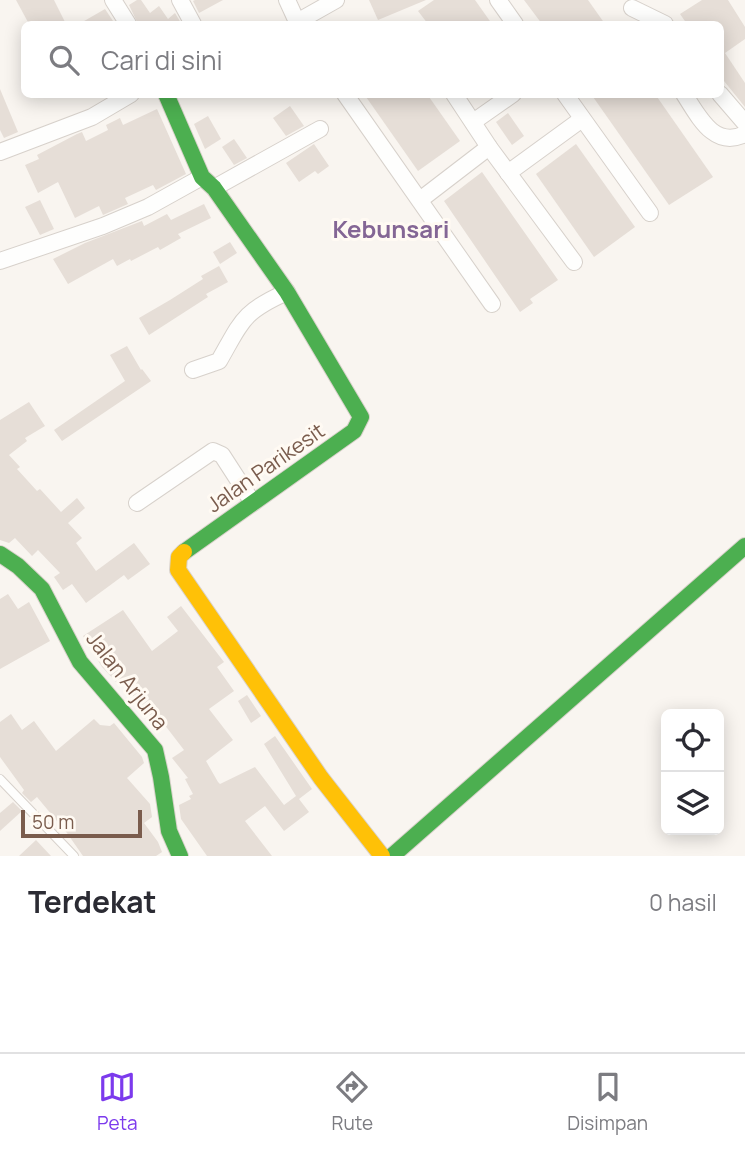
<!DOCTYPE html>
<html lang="id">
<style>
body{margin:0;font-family:Manrope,sans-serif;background:#f2f2f3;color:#2b2b33}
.controls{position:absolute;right:21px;bottom:21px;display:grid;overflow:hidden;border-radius:10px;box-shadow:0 4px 18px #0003}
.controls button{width:63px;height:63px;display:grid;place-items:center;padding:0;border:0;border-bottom:2px solid #e1e1e2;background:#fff;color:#2b2b33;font:35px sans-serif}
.scale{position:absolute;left:21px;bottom:18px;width:121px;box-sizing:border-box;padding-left:7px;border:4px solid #7a5c4d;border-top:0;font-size:19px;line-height:24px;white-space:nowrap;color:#7a5c4d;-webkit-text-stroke:5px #fffaf3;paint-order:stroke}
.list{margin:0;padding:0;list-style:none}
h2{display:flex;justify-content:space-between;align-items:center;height:91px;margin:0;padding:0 28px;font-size:30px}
h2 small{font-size:23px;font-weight:400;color:#7c7c81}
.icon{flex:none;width:38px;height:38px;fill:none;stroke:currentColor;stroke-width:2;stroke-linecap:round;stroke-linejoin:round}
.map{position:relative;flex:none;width:745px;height:856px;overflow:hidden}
.search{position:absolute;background:#fff;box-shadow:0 4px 18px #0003;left:21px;right:21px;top:21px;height:77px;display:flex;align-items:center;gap:18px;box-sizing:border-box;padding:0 24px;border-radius:10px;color:#7c7c81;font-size:26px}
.sheet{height:196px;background:#fff}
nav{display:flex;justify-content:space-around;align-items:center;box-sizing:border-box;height:98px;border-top:2px solid #e1e1e2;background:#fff;font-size:19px;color:#7c7c81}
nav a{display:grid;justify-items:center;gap:4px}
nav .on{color:#7c3aed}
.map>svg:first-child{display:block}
.building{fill:#e6ded7}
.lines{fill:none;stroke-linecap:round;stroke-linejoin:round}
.lane-casing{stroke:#d7d1cb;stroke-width:10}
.street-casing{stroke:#d7d1cb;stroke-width:18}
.fast-casing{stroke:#d9d2cb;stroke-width:18}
.slow-casing{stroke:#d9d2cb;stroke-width:18}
.lane{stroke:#fefefd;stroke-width:8}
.street{stroke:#fefefd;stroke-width:16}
.fast{stroke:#4caf50;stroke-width:16}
.slow{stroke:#ffc107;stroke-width:16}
.labels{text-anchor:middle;stroke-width:6;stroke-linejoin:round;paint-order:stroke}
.street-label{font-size:21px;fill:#7a5c4d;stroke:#fffaf3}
.quarter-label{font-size:24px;font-weight:bold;fill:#846695;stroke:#fffaf3}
</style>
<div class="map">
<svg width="745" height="856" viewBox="0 0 745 856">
<rect width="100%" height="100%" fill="#f9f5f0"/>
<g class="building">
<path d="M16 0H54L66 24H29Z"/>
<path d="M137 0H141L150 13 159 6 168 19 175 13 181 23 138 24 129 5Z"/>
<path d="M195 0H223L199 13 193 1Z"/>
<path d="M369 0H426L378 20Z"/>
<path d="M434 0H475L492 24H428L418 11Z"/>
<path d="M524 0H588L605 24H542Z"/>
<path d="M702 0H728L745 27V39L725 53 745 83V107L720 76V24H687L680 14Z"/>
<path d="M105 9 115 24H79Z"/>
<path d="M0 89 18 132 4 138 0 130Z"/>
<path d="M364 94H427L460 141 418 171Z"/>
<path d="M591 94H655L713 177 669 205Z"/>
<path d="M290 106 304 126 286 136 273 118Z"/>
<path d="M157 109 186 174 156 190 153 185 125 198 128 204 103 215 99 206 75 218 58 182 38 193 25 165 39 159 37 155 77 134 82 132 86 141 108 130 106 125 120 118 123 125Z"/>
<path d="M508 113 524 136 512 145 496 122Z"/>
<path d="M208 116 221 139 205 149 194 124Z"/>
<path d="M234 139 247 158 234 165 222 147Z"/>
<path d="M314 144 329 166 318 174 315 171 299 182 286 163Z"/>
<path d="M576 144 635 227 594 257 536 174Z"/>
<path d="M482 172 558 280 530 299 533 303 520 312 444 201Z"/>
<path d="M40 200 54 229 40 235 25 207Z"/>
<path d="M204 204 211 218 178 234 181 238 160 250 158 247 131 261 130 259 117 266 113 259 68 284 53 259 85 243 142 221 144 226 167 214 171 220Z"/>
<path d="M230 242 237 253 220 264 213 252Z"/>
<path d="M219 266 228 282 206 294 208 297 149 335 139 318 170 300 203 279 201 276Z"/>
<path d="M127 346 141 370 142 369 151 381 62 441 54 430 125 381 110 355Z"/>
<path d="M29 402 45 426 25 438 27 441 9 455 20 467 17 469 37 491 40 489 61 512 77 498 85 508 68 523 82 538 76 543 96 571 134 543 150 564 128 580 124 575 86 603 72 584 63 590 54 577 60 573 38 550 32 556 15 538 9 543 0 540V420Z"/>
<path d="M8 594 18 609 29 602 50 641 0 669V599Z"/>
<path d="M181 606 224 662 217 667 234 691 209 709 233 740 206 761 218 782 220 784 255 767 284 805 296 796 264 744 275 736 312 789 299 799 309 812 284 831 265 806 245 821 272 856H207L181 819 179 805 191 799 189 796 193 794 185 779 188 778 172 758 184 750 164 724 160 727 121 682 118 684 102 667 83 636 123 610 152 651 178 631 167 617Z"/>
<path d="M247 695 261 716 251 723 238 701Z"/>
<path d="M11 714 22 730 34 721 56 751 94 719 100 725 110 726 114 723 142 757 144 763 127 778 150 804 152 817 144 823 158 842 162 852 156 856H83L67 833 37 797 31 802 22 793 24 790 0 757V722Z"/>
<path d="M13 802 22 811 0 831V813Z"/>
<path d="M36 840 51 856H19Z"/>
</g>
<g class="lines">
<g class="lane-casing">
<path id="lane" d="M0 779 74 856"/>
</g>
<g class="street-casing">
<g id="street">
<path d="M113 0 128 24"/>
<path d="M180 0 193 24"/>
<path d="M287 0 298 24"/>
<path d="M498 0 515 24"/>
<path d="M632 8 665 24"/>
<path d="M297 22 336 0"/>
<path d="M345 94 492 304"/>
<path d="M454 94 489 147 574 262"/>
<path d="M565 94 650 213"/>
<path d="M684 94C699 117 714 149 745 134"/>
<path d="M720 94 745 123"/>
<path d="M473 122 513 94"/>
<path d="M0 152 92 117 131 94"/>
<path d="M508 173 582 119"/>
<path d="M214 188 320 129"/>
<path d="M420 200 489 147"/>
<path d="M0 261 103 226 148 207 202 177"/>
<path d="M193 370 219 361C242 321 242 312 287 292"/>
<path d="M137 503 213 451 222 455 253 503"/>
</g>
</g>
<g class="fast-casing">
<g id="fast">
<path d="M166 94 202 177 214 188 287 292 361 417 354 431 184 552"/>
<path d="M0 554 18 566 42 589 80 662 155 750 161 777 169 831 180 856"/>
<path d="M392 856 745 546"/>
</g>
</g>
<g class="slow-casing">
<path id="slow" d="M184 552 179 557 178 570 321 778 382 856"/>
</g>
<use href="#lane" class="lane"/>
<use href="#street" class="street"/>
<use href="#fast" class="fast"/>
<use href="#slow" class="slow"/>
</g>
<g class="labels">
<g class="street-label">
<text transform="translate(266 468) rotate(-35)" y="7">Jalan Parikesit</text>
<text transform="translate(127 681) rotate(52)" y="7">Jalan Arjuna</text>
</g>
<g class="quarter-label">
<text x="391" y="238">Kebunsari</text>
</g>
</g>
</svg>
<div class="controls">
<button><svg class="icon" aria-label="locate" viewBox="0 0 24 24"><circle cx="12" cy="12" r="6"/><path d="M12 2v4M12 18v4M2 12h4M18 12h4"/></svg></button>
<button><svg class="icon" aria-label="layers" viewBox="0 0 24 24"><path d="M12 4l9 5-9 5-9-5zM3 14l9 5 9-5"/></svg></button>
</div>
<div class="scale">50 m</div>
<div class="search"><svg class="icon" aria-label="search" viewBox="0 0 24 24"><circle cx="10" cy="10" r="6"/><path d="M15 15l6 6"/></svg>Cari di sini</div>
</div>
<section class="sheet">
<h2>Terdekat<small>0 hasil</small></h2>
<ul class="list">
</ul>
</section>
<nav>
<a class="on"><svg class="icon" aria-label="map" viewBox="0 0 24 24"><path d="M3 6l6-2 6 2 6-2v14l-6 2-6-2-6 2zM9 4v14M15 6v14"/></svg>Peta</a>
<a><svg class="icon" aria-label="directions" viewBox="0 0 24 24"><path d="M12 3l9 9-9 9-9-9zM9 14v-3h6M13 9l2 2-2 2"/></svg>Rute</a>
<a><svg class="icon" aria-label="saved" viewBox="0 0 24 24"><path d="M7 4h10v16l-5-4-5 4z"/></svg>Disimpan</a>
</nav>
